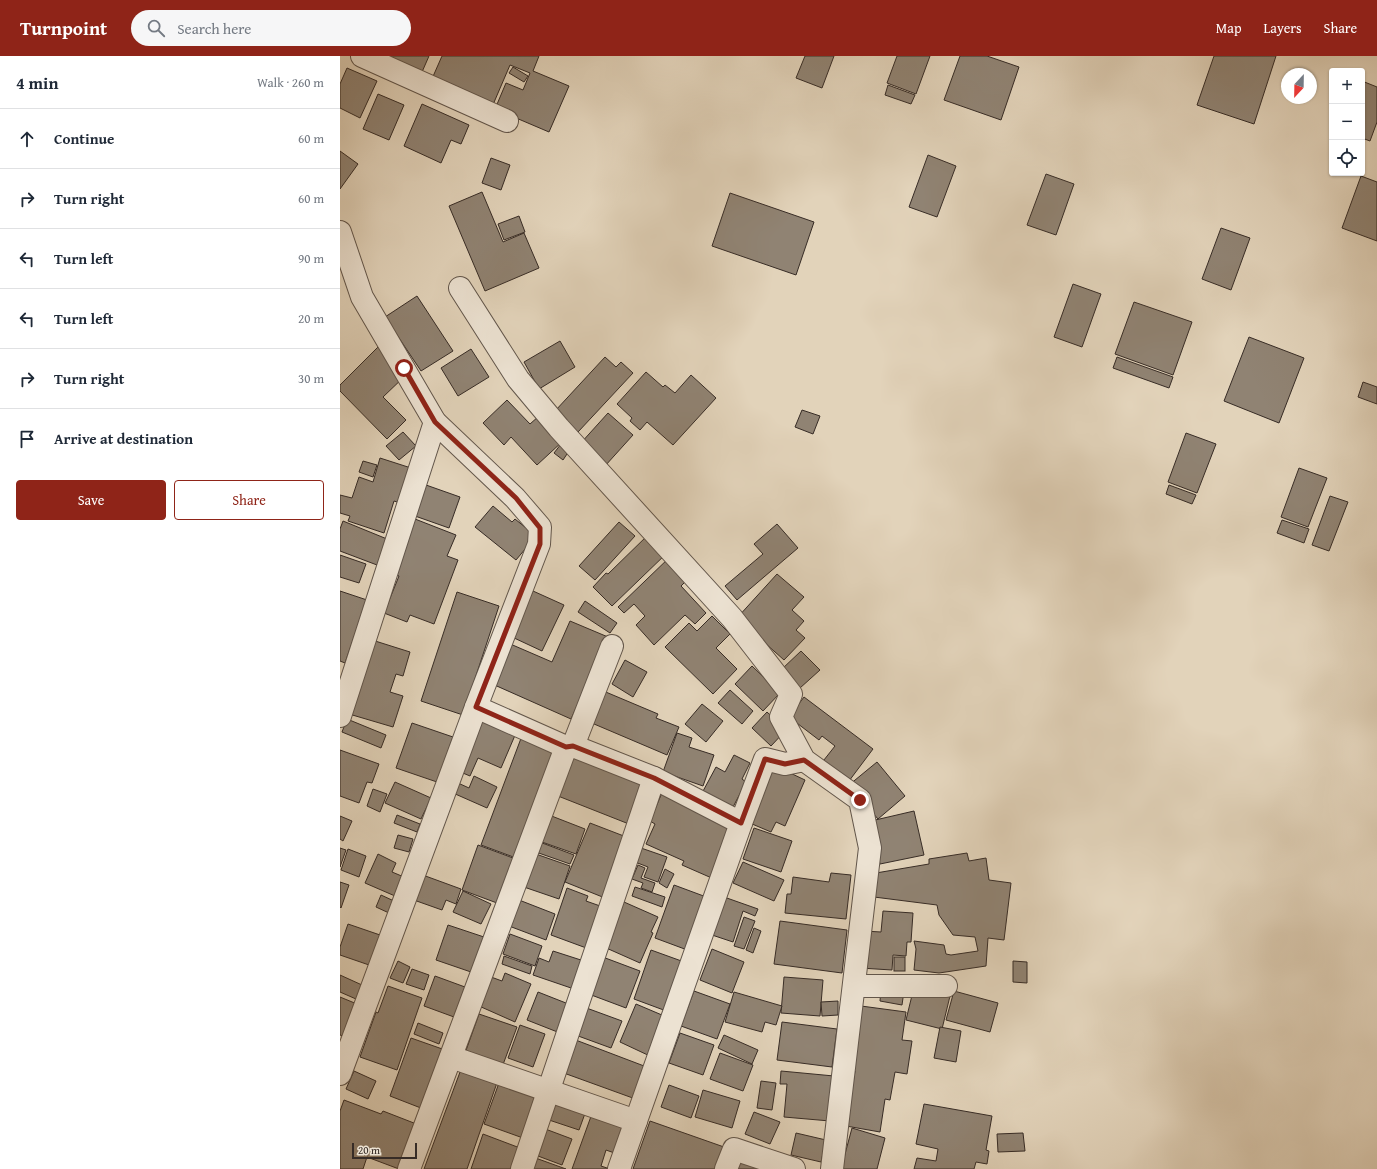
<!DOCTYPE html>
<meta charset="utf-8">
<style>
body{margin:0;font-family:"Gentium Book Plus",serif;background:#f6f6f7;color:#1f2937}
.controls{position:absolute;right:12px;top:12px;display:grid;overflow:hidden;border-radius:4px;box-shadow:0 1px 3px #0004}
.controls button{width:36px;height:36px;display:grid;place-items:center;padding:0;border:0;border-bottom:1px solid #e0e1e3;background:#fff;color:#1f2937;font:20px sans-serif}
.compass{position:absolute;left:941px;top:12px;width:36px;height:36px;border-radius:50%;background:#fff;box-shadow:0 1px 3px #0004;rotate:202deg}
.scale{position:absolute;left:12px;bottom:10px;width:65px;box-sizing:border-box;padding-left:4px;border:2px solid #372c26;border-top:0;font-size:11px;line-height:14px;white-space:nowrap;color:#372c26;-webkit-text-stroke:3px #ece2d2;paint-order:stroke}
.stop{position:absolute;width:12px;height:12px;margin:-9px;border:3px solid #8f2418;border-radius:50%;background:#fff}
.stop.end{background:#8f2418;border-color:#fff;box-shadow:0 1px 4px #0008}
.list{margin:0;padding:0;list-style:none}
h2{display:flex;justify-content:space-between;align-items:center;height:52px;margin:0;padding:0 16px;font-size:17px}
h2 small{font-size:13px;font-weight:400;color:#747a83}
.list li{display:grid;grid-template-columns:26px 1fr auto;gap:12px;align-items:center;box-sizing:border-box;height:60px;padding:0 16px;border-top:1px solid #e0e1e3}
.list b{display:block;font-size:15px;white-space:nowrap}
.list em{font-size:13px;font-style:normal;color:#747a83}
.actions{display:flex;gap:8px;padding:12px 16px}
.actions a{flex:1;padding:9px 0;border:1px solid #8f2418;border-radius:4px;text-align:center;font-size:14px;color:#8f2418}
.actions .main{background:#8f2418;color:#fff}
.icon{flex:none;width:22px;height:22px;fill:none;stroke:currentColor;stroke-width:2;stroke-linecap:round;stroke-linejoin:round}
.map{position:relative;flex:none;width:1037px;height:1113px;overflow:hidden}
header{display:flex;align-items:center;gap:24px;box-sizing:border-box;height:56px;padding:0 20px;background:#8f2418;color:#fff}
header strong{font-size:19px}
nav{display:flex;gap:22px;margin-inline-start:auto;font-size:14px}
.search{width:280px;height:36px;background:#f6f6f7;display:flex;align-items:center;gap:10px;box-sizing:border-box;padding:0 14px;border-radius:22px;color:#747a83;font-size:15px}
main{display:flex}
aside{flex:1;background:#fff}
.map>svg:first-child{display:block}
.building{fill:#908373;stroke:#372c26}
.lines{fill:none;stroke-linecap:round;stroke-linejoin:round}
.street-casing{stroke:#62564b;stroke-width:24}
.street{stroke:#ece2d2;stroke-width:22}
.route{stroke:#8f2418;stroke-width:5}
</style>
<header>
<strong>Turnpoint</strong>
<div class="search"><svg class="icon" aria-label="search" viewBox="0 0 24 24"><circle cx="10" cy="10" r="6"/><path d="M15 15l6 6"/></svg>Search here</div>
<nav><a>Map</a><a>Layers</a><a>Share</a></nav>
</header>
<main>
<aside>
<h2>4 min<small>Walk · 260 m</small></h2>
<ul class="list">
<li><svg class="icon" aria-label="ahead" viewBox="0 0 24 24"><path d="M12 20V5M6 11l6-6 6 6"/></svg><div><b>Continue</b></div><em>60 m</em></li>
<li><svg class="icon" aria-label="right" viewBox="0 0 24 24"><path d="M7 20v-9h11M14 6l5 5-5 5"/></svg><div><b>Turn right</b></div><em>60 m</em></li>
<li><svg class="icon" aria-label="left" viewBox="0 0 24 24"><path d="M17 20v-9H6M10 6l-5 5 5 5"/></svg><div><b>Turn left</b></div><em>90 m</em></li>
<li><svg class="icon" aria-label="left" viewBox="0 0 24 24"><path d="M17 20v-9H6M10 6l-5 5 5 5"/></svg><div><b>Turn left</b></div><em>20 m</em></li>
<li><svg class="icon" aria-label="right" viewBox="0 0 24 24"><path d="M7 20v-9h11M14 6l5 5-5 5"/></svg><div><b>Turn right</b></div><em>30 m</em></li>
<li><svg class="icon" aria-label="arrive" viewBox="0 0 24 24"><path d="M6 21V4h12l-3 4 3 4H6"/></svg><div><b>Arrive at destination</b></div></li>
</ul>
<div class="actions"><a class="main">Save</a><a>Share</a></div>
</aside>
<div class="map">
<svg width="1037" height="1113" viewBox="0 0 1037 1113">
<rect width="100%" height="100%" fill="#e2d3ba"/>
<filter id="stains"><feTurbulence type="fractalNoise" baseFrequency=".005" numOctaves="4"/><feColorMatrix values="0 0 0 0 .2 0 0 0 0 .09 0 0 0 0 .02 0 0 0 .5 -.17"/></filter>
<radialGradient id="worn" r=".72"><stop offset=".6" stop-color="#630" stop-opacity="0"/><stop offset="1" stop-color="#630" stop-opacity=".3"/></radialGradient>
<g class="building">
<path d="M48 0H89L82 16Z"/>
<path d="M102 0H199L193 15 229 30 209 76 155 53 166 27 183 34 190 17 170 9 152 51 91 25Z"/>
<path d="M465 0H494L482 32 456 22Z"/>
<path d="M557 0H590L576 38 547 27Z"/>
<path d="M620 0H647L679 11 661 64 604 44Z"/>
<path d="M874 0H936L914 68 857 49Z"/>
<path d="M173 11 188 20 184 26 169 17Z"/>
<path d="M7 12 37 25 20 62 0 52V28Z"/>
<path d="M1022 25 1037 31V66L1030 85 1022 82Z"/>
<path d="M548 29 575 39 571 48 545 39Z"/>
<path d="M38 38 64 49 49 84 23 73Z"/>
<path d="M82 48 129 69 121 88 111 84 101 107 64 90Z"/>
<path d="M0 95 18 108 0 133Z"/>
<path d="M588 99 616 110 597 161 569 151Z"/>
<path d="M151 102 170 109 161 134 142 127Z"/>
<path d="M706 118 734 128 716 179 687 169Z"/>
<path d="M1021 120 1037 126V185L1002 172Z"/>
<path d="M142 136 163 186 184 177 199 212 145 235 109 150Z"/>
<path d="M390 137 474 166 456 219 372 190Z"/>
<path d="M179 160 185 176 164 184 158 168Z"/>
<path d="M881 172 910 182 891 234 862 223Z"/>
<path d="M733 228 761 238 742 291 714 281Z"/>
<path d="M77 240 113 295 81 315 45 261Z"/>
<path d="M794 246 852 266 833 319 775 298Z"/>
<path d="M909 281 964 302 939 367 884 345Z"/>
<path d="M220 285 235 311 199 333 184 306Z"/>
<path d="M38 291 66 319 43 341 66 364 47 383 0 335V329Z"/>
<path d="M131 293 149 321 118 340 101 312Z"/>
<path d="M265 301 276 311 281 306 293 317 238 376 215 355Z"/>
<path d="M777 301 833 321 829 332 773 312Z"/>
<path d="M306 316 323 331 325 329 335 337 351 319 376 342 333 389 307 366 300 374 290 365 292 362 277 348Z"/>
<path d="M1023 326 1037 331V348L1018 341Z"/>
<path d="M167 344 190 368 199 360 223 385 197 409 171 381 164 389 143 367Z"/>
<path d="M462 354 480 360 473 378 455 371Z"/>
<path d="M268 357 293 379 265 410 240 388Z"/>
<path d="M63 376 76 390 59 404 46 390Z"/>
<path d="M846 377 876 388 857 437 828 426Z"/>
<path d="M221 388 229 395 223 404 214 397Z"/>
<path d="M40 402 71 412 60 447 54 445 44 477 8 465 10 460 0 457V439L12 442 19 421 33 426Z"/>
<path d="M23 405 37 409 33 421 19 416Z"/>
<path d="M959 412 987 422 968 471 941 461Z"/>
<path d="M86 429 120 441 109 472 75 460Z"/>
<path d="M829 429 856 439 852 448 826 438Z"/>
<path d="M990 440 1008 446 989 495 972 489Z"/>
<path d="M153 450 172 466 175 463 196 480 176 504 135 471Z"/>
<path d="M75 463 116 479 107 500 118 504 94 568 70 559 67 566 44 557 59 520 54 518Z"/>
<path d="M942 464 969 473 964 487 937 477Z"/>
<path d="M3 465 47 483 37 509 0 495V473Z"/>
<path d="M279 466 295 480 255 524 239 510Z"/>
<path d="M437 468 458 492 397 544 385 530 423 498 414 488Z"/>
<path d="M310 477 328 496 272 550 253 531 266 517 268 518Z"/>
<path d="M0 499 26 508 19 527 0 521Z"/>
<path d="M332 499 352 519 341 530 366 557 355 568 345 559 314 589 296 569 305 560 294 548 284 557 278 551Z"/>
<path d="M437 518 464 541 452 554 464 565 456 574 465 582 444 604 397 562Z"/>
<path d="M0 535 27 544 5 607 0 605Z"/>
<path d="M193 535 224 549 202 595 172 581Z"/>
<path d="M117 536 159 550 123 659 81 645Z"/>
<path d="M245 545 277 567 270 577 238 556Z"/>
<path d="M372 560 390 578 376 592 397 613 373 638 325 591 349 567 357 575Z"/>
<path d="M230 565 268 581 231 663 150 627 168 587 212 606Z"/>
<path d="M32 584 70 596 63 620 56 618 50 636 63 640 53 671 9 658Z"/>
<path d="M461 595 480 614 460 632 442 613Z"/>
<path d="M285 604 307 616 293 641 272 628Z"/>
<path d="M412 610 440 637 423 655 395 628Z"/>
<path d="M261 634 318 658 316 662 339 671 327 699 247 665Z"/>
<path d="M390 634 413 655 402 668 378 647Z"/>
<path d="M464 641 533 693 506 729 480 709 495 690 482 680 479 684 449 661Z"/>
<path d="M362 648 383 665 366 686 345 668Z"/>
<path d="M427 656 446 674 431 690 412 672Z"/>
<path d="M141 662 176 677 161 712 138 702 130 720 118 715Z"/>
<path d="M7 663 46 679 41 692 2 676Z"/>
<path d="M72 667 113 681 97 726 56 712Z"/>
<path d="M183 677 218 690 176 802 141 789Z"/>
<path d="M337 677 352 682 349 691 374 699 363 730 323 716Z"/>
<path d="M0 694 39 708 32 727 27 726 19 747 0 740Z"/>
<path d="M394 699 410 707 402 723 406 726 392 753 362 737 376 711 385 716Z"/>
<path d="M234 700 310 730 294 770 218 740Z"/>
<path d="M537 706 565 740 538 763 509 729Z"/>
<path d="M431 708 465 724 445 770 436 766 431 776 405 765Z"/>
<path d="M134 720 157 731 147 752 113 737 118 727 129 732Z"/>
<path d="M55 726 91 742 81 763 45 747Z"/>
<path d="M324 732 393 768 374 823 342 809 344 805 306 788 315 768 310 765Z"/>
<path d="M33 733 47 738 40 756 27 750Z"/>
<path d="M574 755 584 799 540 808 531 765Z"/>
<path d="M57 759 80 768 77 776 54 767Z"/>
<path d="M209 759 245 773 236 798 199 785Z"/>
<path d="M0 760 12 765 3 785 0 783Z"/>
<path d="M250 767 289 782 265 842 225 826Z"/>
<path d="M414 772 452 785 441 816 403 803Z"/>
<path d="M58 779 73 783 69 796 54 792Z"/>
<path d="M197 785 234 799 230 808 193 795Z"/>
<path d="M138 789 173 802 157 847 122 834Z"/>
<path d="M0 792 6 794 0 811Z"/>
<path d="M301 792 327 801 318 826 304 821 308 811 295 806Z"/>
<path d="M8 793 26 800 19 821 1 814Z"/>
<path d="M193 797 230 810 219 843 181 830Z"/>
<path d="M627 797 629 805 646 802 649 824 671 827 664 884 648 882 646 910 599 917 574 914 576 893 574 885 604 889 606 898 611 899 638 895 635 881 613 879 599 859 597 849 534 841 530 818 589 808V803Z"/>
<path d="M38 798 56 807 52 816 64 821 55 840 25 827Z"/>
<path d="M403 806 444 824 434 845 393 827Z"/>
<path d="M298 809 305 812 301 822 315 827 312 836 301 832 303 827 292 823Z"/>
<path d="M325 813 334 818 327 832 319 827Z"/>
<path d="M491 817 511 819 506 863 445 857 447 838H451L453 821 489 826Z"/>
<path d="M80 818 121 833 116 848 106 844 102 854 71 843Z"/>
<path d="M0 826 9 829 1 852 0 851Z"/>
<path d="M334 829 369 842 350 895 315 882Z"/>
<path d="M295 831 325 841 322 851 292 840Z"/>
<path d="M227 832 248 840 246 845 263 851 249 893 211 879Z"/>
<path d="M123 835 151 848 141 868 113 856Z"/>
<path d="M41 839 54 845 49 857 36 851Z"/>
<path d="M384 841 418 853 415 860 403 855 393 886 372 879Z"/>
<path d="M179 844 215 858 206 884 169 870Z"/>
<path d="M284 846 318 861 311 876 313 877 300 907 264 891Z"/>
<path d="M543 855 573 857 571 886H567L566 900 553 899 552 914 520 912 524 875 541 876Z"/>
<path d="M404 861 415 865 404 893 394 890Z"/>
<path d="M440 865 507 874 502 917 434 908Z"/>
<path d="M8 868 43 880 32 910 0 899V891Z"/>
<path d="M108 869 144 881 131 916 96 904Z"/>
<path d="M414 872 421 875 413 897 406 894Z"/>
<path d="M170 878 202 890 195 910 163 898Z"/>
<path d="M372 893 404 906 392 937 360 924Z"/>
<path d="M311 894 347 907 329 956 294 943Z"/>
<path d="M213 895 244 905 234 933 193 919 199 902 209 906Z"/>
<path d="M164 900 192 910 190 918 162 908Z"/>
<path d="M260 900 300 915 286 952 246 937Z"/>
<rect x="554" y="901" width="11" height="14"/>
<path d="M58 905 70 911 63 927 50 922Z"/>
<path d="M673 905 687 906V927L673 926Z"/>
<path d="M72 913 89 919 84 934 66 928Z"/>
<path d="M165 917 191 928 175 966 139 950 151 921 162 925Z"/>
<path d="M0 919 22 929 16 943 0 936Z"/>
<path d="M95 920 125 931 114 961 84 950Z"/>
<path d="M444 921 483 924 480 960 441 957Z"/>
<path d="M48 930 82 942 57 1014 20 1001 36 956 38 957Z"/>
<path d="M574 931 610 940 602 973 566 964Z"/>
<path d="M541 932 564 935 562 949 540 945Z"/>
<path d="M354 935 390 948 377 983 341 970Z"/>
<path d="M614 935 658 947 650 976 606 964Z"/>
<path d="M198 936 231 949 220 977 187 964Z"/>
<path d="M394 936 442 950 436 969 425 966 422 976 385 966Z"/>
<path d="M0 941 17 948 3 980 0 979Z"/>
<path d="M498 945V959L482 960 481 946Z"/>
<path d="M296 948 329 962 312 1001 280 986Z"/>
<path d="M241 950 282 965 271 992 230 977Z"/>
<path d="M521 950 566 956 562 984 572 985 567 1018 555 1016 550 1044 545 1043 540 1076 506 1070 515 1015 511 1014Z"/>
<path d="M139 958 177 971 161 1014 124 1000Z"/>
<path d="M442 966 497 973 492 1011 437 1004Z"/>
<path d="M78 967 103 977 99 988 74 978Z"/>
<path d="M180 969 205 978 193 1011 168 1002Z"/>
<path d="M600 971 621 975 616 1006 594 1002Z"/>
<path d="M340 977 374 989 363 1019 329 1007Z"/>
<path d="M384 979 418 994 412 1008 378 992Z"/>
<path d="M71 982 108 995 86 1054 50 1040Z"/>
<path d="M233 983 312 1013 301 1045 221 1016Z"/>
<path d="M380 997 413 1009 403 1035 370 1023Z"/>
<path d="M123 1008 159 1021 127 1113H84Z"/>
<path d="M14 1015 36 1025 28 1043 6 1033Z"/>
<path d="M441 1015 494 1020 490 1065 444 1061 447 1028H440Z"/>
<path d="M421 1025 436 1027 432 1054 417 1052Z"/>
<path d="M159 1027 198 1041 183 1082 144 1068Z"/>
<path d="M329 1029 359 1040 351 1062 321 1051Z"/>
<path d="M363 1034 400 1045 392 1072 355 1061Z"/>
<path d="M214 1040 247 1052 239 1074 206 1063Z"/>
<path d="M4 1044 41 1058 43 1055 79 1069 59 1113 27 1101 23 1113H0V1055Z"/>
<path d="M584 1048 652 1060 646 1094 649 1095 647 1108 636 1106 634 1113H574L577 1102 596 1105 598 1093 576 1088Z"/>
<path d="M254 1052 291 1065 280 1099 266 1094 261 1110 270 1113H232Z"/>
<path d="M414 1056 440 1066 430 1088 405 1078Z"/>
<path d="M310 1065 384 1091 376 1113H293Z"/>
<path d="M200 1071 232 1083 222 1109 190 1097Z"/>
<path d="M512 1072 545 1082 537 1113H501Z"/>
<path d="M456 1077 486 1084 481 1106 451 1099Z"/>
<path d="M683 1077 685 1095 658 1096 657 1078Z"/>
<path d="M143 1078 180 1092 172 1113H131Z"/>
<path d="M190 1100 226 1113H185Z"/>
<path d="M395 1103 422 1113H392Z"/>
</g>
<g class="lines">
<g class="street-casing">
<g id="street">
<path d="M22 0 167 65"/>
<path d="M0 176 22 241 95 366 175 442 200 471 199 488 136 651 0 1018"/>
<path d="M120 232 178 323 219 372 392 562 451 638 441 661 464 704 520 744 530 792 492 1113"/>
<path d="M136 651 226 691"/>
<path d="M0 660 95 366"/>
<path d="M233 690 272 590"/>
<path d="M401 767 425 703 445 708 464 704"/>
<path d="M514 930H606"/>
<path d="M111 1001 296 1065"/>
<path d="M69 1113 226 691 233 690 314 722 182 1113"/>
<path d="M279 1113 401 767 314 722"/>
<path d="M386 1113 394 1093 454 1113"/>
</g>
</g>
<use href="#street" class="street"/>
</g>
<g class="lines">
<path class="route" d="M64 312 95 366 176 442 200 472V488L136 651 226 691 233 690 314 722 401 767 425 703 445 708 464 704 520 744"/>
</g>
<rect width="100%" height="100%" filter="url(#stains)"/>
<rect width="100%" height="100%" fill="url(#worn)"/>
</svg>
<div class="controls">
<button>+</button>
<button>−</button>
<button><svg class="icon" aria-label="locate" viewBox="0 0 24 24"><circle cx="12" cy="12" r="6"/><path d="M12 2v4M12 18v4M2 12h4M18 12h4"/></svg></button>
</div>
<svg class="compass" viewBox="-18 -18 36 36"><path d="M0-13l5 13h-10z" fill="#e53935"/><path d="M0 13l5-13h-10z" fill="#747a83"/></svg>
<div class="scale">20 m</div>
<div class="stop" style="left:64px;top:312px"></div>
<div class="stop end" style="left:520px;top:744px"></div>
</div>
</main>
